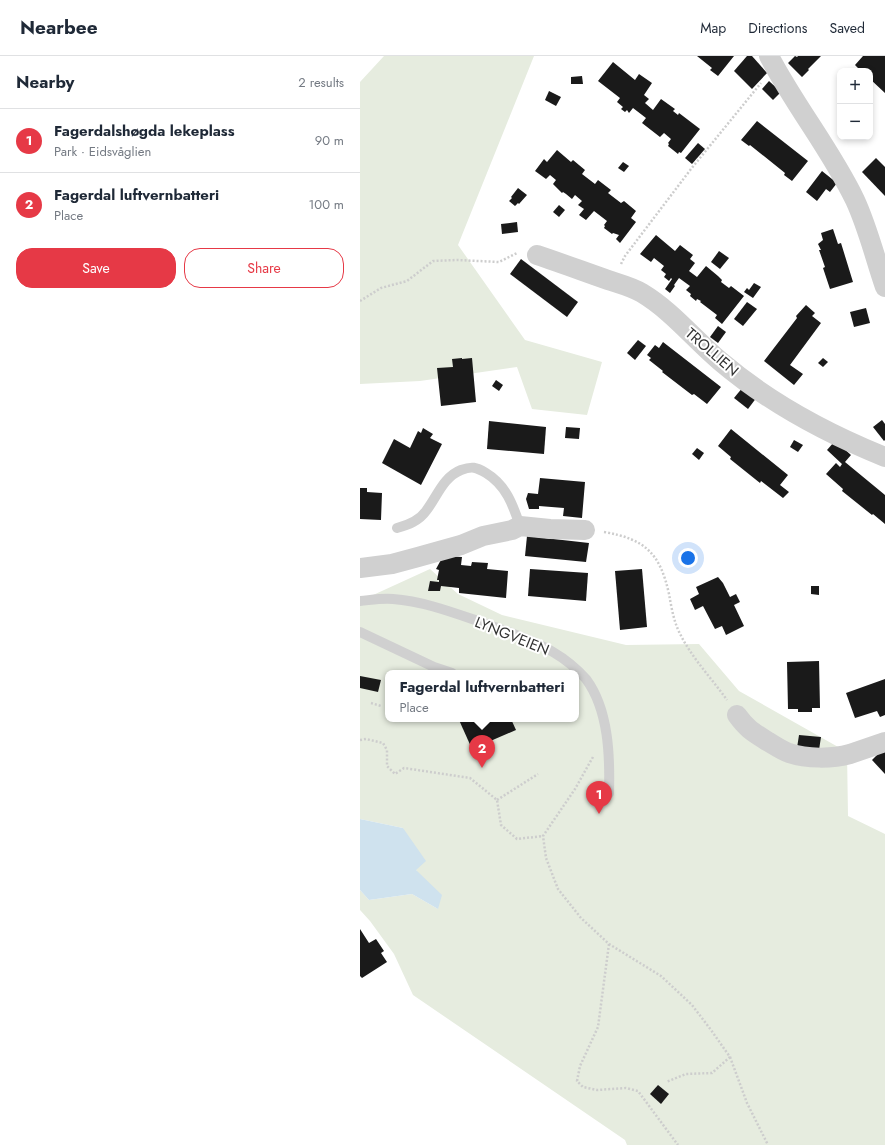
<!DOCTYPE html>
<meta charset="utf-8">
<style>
body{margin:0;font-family:Jost,sans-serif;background:#f2f2f3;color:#1f2937}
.controls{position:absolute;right:12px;top:12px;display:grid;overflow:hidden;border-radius:8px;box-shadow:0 2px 6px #0003}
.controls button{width:36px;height:36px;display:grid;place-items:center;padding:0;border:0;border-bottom:1px solid #e0e1e3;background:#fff;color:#1f2937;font:20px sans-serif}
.you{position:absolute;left:328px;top:502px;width:14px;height:14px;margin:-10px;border:3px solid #fff;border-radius:50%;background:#1a73e8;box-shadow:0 0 0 6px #1a73e833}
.badge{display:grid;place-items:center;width:26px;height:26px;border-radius:50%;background:#e63946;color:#fff;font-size:13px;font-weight:700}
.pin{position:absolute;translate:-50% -33px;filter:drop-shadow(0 1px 2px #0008)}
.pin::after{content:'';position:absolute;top:21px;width:14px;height:12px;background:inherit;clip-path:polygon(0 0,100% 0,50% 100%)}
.popup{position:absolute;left:25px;top:614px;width:194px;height:52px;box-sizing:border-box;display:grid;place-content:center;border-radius:8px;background:#fff;filter:drop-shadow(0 1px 3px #0005);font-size:13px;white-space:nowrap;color:#747a83}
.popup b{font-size:15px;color:#1f2937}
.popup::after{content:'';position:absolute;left:50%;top:100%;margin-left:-8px;border:8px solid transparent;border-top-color:#fff}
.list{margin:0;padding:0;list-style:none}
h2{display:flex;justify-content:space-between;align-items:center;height:52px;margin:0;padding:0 16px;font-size:17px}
h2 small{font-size:13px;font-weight:400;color:#747a83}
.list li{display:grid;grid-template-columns:26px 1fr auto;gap:12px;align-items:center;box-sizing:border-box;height:64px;padding:0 16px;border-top:1px solid #e0e1e3}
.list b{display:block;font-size:15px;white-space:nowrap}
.list p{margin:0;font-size:13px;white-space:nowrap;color:#747a83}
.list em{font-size:13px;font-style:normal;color:#747a83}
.actions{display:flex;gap:8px;padding:12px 16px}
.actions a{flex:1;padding:9px 0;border:1px solid #e63946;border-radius:16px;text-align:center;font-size:14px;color:#e63946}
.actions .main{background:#e63946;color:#fff}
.map{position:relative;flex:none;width:525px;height:1089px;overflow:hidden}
header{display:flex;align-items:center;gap:24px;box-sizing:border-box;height:56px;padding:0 20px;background:#fff;border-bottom:1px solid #e0e1e3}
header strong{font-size:19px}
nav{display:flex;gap:22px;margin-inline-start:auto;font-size:14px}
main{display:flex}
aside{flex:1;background:#fff}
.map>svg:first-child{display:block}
.green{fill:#e6ecdf;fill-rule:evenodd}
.water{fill:#cfe2ee}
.building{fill:#1a1a1a}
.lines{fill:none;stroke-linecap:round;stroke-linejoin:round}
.path{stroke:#cdcdcd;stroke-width:2.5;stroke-dasharray:2 2;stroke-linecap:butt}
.service{stroke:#d0d0d0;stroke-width:10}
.minor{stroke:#d0d0d0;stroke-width:20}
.labels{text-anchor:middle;stroke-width:4;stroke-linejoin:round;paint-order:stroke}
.street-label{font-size:15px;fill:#333;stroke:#fff}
</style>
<header>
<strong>Nearbee</strong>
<nav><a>Map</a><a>Directions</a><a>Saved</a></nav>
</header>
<main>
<aside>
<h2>Nearby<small>2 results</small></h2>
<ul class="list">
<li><span class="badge">1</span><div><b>Fagerdalshøgda lekeplass</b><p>Park · Eidsvåglien</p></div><em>90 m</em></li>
<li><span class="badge">2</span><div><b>Fagerdal luftvernbatteri</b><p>Place</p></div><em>100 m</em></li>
</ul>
<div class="actions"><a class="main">Save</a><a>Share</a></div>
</aside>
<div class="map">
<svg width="525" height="1089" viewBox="0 0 525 1089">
<rect width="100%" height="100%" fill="#fff"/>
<g class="green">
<path d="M24 0H174L98 189 165 284 242 306 227 359 172 353 157 311 60 325 0 328V26Z"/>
<path d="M70 513 98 538 142 559 266 589 339 588 379 635 487 696 488 760 525 778V1089H267L265 1084 53 939 34 898 10 865 0 854V834L9 844 52 838 78 853 56 814 43 772 0 763V545ZM28 617H216V663H28Z"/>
</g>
<path class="water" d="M0 763 43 772 66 805 56 814 82 839 78 853 52 838 9 844 0 834Z"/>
<g class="building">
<path d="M337 0H374L358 20 350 14 352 12Z"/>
<path d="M387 0H392L407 17 392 33 374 15Z"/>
<path d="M435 0 437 1 438 0H461L448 13 449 14 442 21 428 7Z"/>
<path d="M503 0H525V37L510 23V15H501L495 9Z"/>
<path d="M253 6 275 24 279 18 292 27 284 39 289 43 285 47 293 54 301 43 315 53 313 55 318 59 319 57 340 73 321 97 319 96 318 98 308 90 309 88 308 87 311 83 304 77 300 81 282 67 286 62 273 52 269 57 267 54 265 56 261 53 263 51 257 46 260 42 238 25Z"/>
<path d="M222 20 223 28H211V21Z"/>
<path d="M409 25 421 36 413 44 402 33Z"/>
<path d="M189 35 201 41 196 50 185 44Z"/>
<path d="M397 65 448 105 432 125 424 119 425 117 390 89 389 90 381 84Z"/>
<path d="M338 87 345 93 332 108 325 102Z"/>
<path d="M197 94 211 106 213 104 225 114 222 118 235 128 238 124 251 134 248 137 261 147 264 145 276 155 271 162 276 166 260 187 256 183 259 179 253 177 252 178 244 172 245 170 244 169 247 165 234 155 226 164 219 159 224 153 218 149 222 145 215 139 212 143 206 138 203 136 202 137 193 128 196 124 190 119 186 123 175 115 184 103 187 106Z"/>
<path d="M516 102 525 111V140L502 116Z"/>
<path d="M263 106 269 110 264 116 258 112Z"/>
<path d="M462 115 477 127 470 136 466 133 457 145 446 136Z"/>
<path d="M158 132 167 139 159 148 158 147 155 150 149 145 152 142 151 141Z"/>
<path d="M199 149 205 154 199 161 193 156Z"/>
<path d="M157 166 158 176 142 178 141 168Z"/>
<path d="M473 173 478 188 481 187 493 226 470 233 463 212 465 211 459 194H461L458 188 463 184 461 177Z"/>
<path d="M296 179 315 195 320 189 333 199 330 203 335 207 329 215 337 221 346 210 358 220 362 224 361 226 369 232 371 230 384 240 362 268 355 262 357 259 340 246 341 245 337 243 336 245 330 240 331 238 326 234 330 230 319 222 314 229 315 230 310 237 305 233 312 223 311 222 309 225 304 221 306 218 301 214 304 210 294 202 291 206 280 198Z"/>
<path d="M359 195 369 202 360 213 351 206Z"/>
<path d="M161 203 218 246 207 261 150 218Z"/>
<path d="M394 227 401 231 393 242 384 236 387 232 389 234Z"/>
<path d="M387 246 397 253 383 270 374 263Z"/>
<path d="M446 249 455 257 452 260 461 267 430 309 443 318 434 329 404 305 437 262 436 260Z"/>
<path d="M506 252 510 267 494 271 490 256Z"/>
<path d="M358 270 366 276 358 287 350 281Z"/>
<path d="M278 284 286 290 275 304 267 297Z"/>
<path d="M303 286 361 331 347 348 334 338 332 339 302 316 303 315 289 304 291 302 287 299 295 289 299 292Z"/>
<path d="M102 302V303L112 302 116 346 81 350 77 312 93 311 92 303Z"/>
<path d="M463 302 468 306 463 311 458 307Z"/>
<path d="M136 324 143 329 139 335 132 330Z"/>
<path d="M383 331 397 341 388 353 374 342Z"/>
<path d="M522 364 525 368V384L524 385 513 371Z"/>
<path d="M129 365 186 371 184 398 127 393Z"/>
<path d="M206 371 220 372 219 383 205 382Z"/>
<path d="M63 372 73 378 70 382 82 388 61 429 22 407 34 383 50 392 58 375 61 377Z"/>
<path d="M371 373 428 419 420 429 429 436 423 442 401 425 400 427 370 403 371 401 358 390Z"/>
<path d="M434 384 443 389 438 396 430 391Z"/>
<path d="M474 386 481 390 491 399 485 406 525 439V468L513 458 512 459 482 435 483 433 466 418 476 407 480 411 482 408 467 394Z"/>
<path d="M337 392 344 397 339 404 332 398Z"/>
<path d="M180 422 225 426 222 462 203 460 204 452 179 450V453H169L166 443 168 437 178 438Z"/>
<path d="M0 432H7V436L22 437 21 464 0 463Z"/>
<path d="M167 480 229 487 226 506 165 500Z"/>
<path d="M83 500 102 501 101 509 111 510 112 506 128 507 127 513 148 515 146 542 99 537V532L81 530 80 535H68L70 525 79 526V524H77L79 514 76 513Z"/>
<path d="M170 513 228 517 226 545 168 540Z"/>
<path d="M282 513 287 571 260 574 255 515Z"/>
<path d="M358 521 363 527 370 541 376 538 380 546 374 549 384 570 366 579 362 570 355 573 343 550 335 554 330 543 339 538 336 531Z"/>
<path d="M451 530H459V539L451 538Z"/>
<path d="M459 605 460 652H452V656H438V653H428L427 606Z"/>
<path d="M0 620 21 624 18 636 0 632Z"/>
<path d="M525 623V659L520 661 517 655 495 662 486 637Z"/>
<path d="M101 663H151L156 674 112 693 99 664Z"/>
<path d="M439 679 461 681 459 694 437 692Z"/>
<path d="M525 691V718L512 704Z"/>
<path d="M0 873 9 887 16 883 24 895 21 897 27 906 2 922 0 920Z"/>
<path d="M298 1029 309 1038 301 1048 290 1038Z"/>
</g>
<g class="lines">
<g class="path">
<path d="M261 208 265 200 331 113 401 27"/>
<path d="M0 245 21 232 47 225 73 205 97 204 139 206 157 197"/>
<path d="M244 476C285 483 300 497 309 538 311 549 313 561 317 571 328 598 350 620 367 644"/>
<path d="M11 647 21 650"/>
<path d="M0 684 6 683 23 687 27 694V710L35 718 44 712 110 722 137 744 141 769 157 783 183 780"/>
<path d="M233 701 215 733 183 780 186 802 198 833 221 862 249 888 301 920 332 949 351 974 370 1001 352 1017 326 1018 306 1026"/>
<path d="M137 744 178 718"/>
<path d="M249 888 238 971 220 1010 217 1025 223 1031 237 1034 266 1032 278 1035 318 1089"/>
<path d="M370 1001 387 1047 408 1089"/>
</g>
<g class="service">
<path d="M37 472C48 469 59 465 66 455 77 441 83 421 101 414 112 410 116 411 126 417 146 429 153 449 160 470"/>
<path d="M0 545C11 544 22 542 33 543 61 545 89 555 115 564 140 573 171 583 193 596 205 603 217 613 226 623 249 654 250 701 249 737"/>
<path d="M0 576 74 611 92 617"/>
</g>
<g class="minor">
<path d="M409 0C435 50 471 94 495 144 508 172 515 202 525 231"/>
<path d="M177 199C201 207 225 216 248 224 260 228 272 231 282 237 312 255 334 283 360 305 407 345 468 378 525 401"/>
<path d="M0 512 32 508 58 501 101 489 123 480 152 474 160 470 190 473 225 474"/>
<path d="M377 659C387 673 393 676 407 685 414 689 421 694 429 697 447 703 472 703 490 698 502 694 513 690 525 686"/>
</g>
</g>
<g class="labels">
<g class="street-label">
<text transform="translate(352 296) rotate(41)" y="5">TROLLIEN</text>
<text transform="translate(152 580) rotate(22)" y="5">LYNGVEIEN</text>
</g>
</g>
</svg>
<div class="controls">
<button>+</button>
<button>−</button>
</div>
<div class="you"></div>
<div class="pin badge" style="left:239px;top:758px">1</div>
<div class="pin badge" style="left:122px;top:712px">2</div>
<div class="popup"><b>Fagerdal luftvernbatteri</b>Place</div>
</div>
</main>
